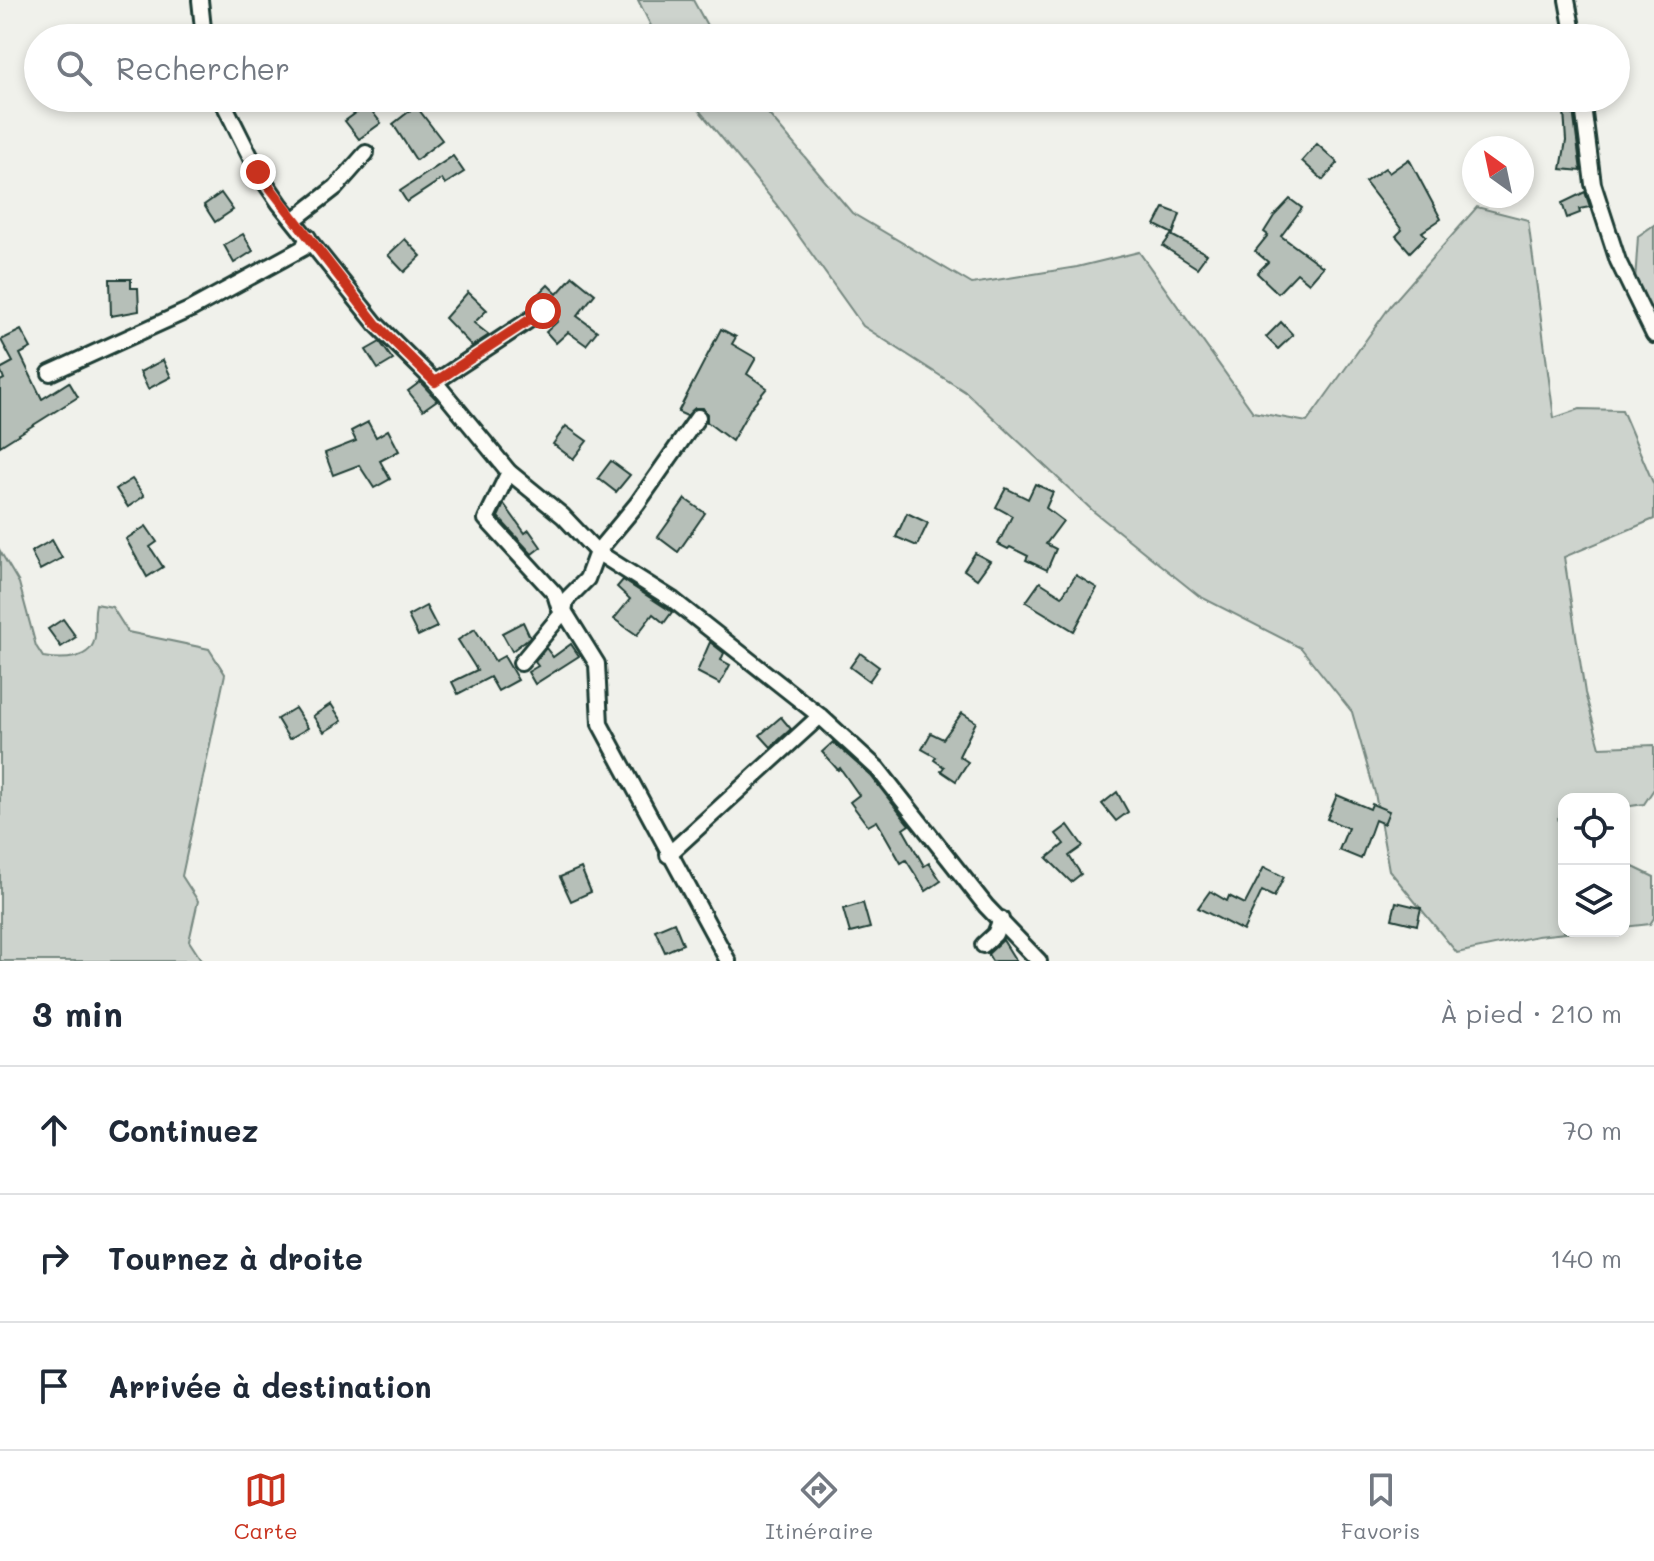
<!DOCTYPE html>
<html lang="fr">
<meta charset="utf-8">
<style>
body{margin:0;font-family:Mali,sans-serif;background:#f2f2f3;color:#1f2937}
.controls{position:absolute;right:24px;bottom:24px;display:grid;overflow:hidden;border-radius:16px;box-shadow:0 4px 12px #0003}
.controls button{width:72px;height:72px;display:grid;place-items:center;padding:0;border:0;border-bottom:2px solid #e0e1e3;background:#fff;color:#1f2937;font:40px sans-serif}
.compass{position:absolute;left:1462px;top:136px;width:72px;height:72px;border-radius:50%;background:#fff;box-shadow:0 4px 12px #0003;rotate:327deg}
.stop{position:absolute;width:24px;height:24px;margin:-18px;border:6px solid #c8321e;border-radius:50%;background:#fff}
.stop.end{background:#c8321e;border-color:#fff;box-shadow:0 2px 8px #0008}
.list{margin:0;padding:0;list-style:none}
h2{display:flex;justify-content:space-between;align-items:center;height:104px;margin:0;padding:0 32px;font-size:34px}
h2 small{font-size:26px;font-weight:400;color:#747a83}
.list li{display:grid;grid-template-columns:52px 1fr auto;gap:24px;align-items:center;box-sizing:border-box;height:128px;padding:0 32px;border-top:2px solid #e0e1e3}
.list b{display:block;font-size:30px;white-space:nowrap}
.list em{font-size:26px;font-style:normal;color:#747a83}
.icon{flex:none;width:44px;height:44px;fill:none;stroke:currentColor;stroke-width:2;stroke-linecap:round;stroke-linejoin:round}
.map{position:relative;flex:none;width:1654px;height:961px;overflow:hidden}
.search{position:absolute;background:#fff;box-shadow:0 4px 12px #0003;left:24px;right:24px;top:24px;height:88px;display:flex;align-items:center;gap:20px;box-sizing:border-box;padding:0 28px;border-radius:44px;color:#747a83;font-size:30px}
.sheet{height:488px;background:#fff}
nav{display:flex;justify-content:space-around;align-items:center;box-sizing:border-box;height:112px;border-top:2px solid #e0e1e3;background:#fff;font-size:22px;color:#747a83}
nav a{display:grid;justify-items:center;gap:4px}
nav .on{color:#c8321e}
.map>svg:first-child{display:block}
.green{fill:#cdd3cd;stroke:#768880;stroke-width:2}
.building{fill:#b6bfb8;stroke:#1f3d34;stroke-width:2}
.lines{fill:none;stroke-linecap:round;stroke-linejoin:round}
.minor-casing{stroke:#1f3d34;stroke-width:20}
.minor{stroke:#fdfcf7;stroke-width:14}
.route{stroke:#c8321e;stroke-width:10}
</style>
<div class="map">
<svg width="1654" height="961" viewBox="0 0 1654 961">
<rect width="100%" height="100%" fill="#f0f1eb"/>
<filter id="ink" filterUnits="userSpaceOnUse"><feTurbulence type="fractalNoise" baseFrequency=".0125" numOctaves="2"/><feDisplacementMap in="SourceGraphic" scale="16" xChannelSelector="R" yChannelSelector="G"/><feConvolveMatrix kernelMatrix="1 2 1 2 8 2 1 2 1" color-interpolation-filters="sRGB"/></filter>
<g filter="url(#ink)">
<g class="green">
<path d="M638 0H693L714 38H657Z"/>
<path d="M689 98H755L852 213 972 284 1077 267 1139 252 1253 412 1307 422 1391 305 1477 207 1528 220 1554 418 1580 409 1622 410 1654 485V519L1564 557 1585 693 1600 747 1654 745V789L1644 804 1624 807V799H1564V816L1558 818 1564 844V931H1585L1537 936 1457 953 1389 870 1375 793 1352 712 1301 648 1199 596 1093 511 967 393 863 326 776 204Z"/>
<path d="M1654 225V309L1634 297 1638 236Z"/>
<path d="M0 551 19 583 36 646 43 657C61 660 93 661 95 636 96 624 93 616 96 604L112 607 128 632 209 649 225 674 182 876 198 901 189 941 202 961H0Z"/>
<path d="M1625 863 1654 877V918L1650 924 1624 927Z"/>
</g>
<g class="building">
<path d="M367 105 381 123 359 139 345 121Z"/>
<path d="M416 106 442 140 416 160 393 124Z"/>
<path d="M1573 110 1581 171 1561 169 1566 141 1564 111Z"/>
<path d="M1317 144 1338 163 1323 180 1302 161Z"/>
<path d="M453 156 464 172 445 184 442 179 407 202 400 191Z"/>
<path d="M1409 159 1441 219 1422 232 1426 236 1410 252 1396 236 1402 230 1365 182 1385 168 1389 173Z"/>
<path d="M1585 192 1590 207 1579 209 1580 213 1567 218 1562 203Z"/>
<path d="M221 193 233 210 215 222 204 205Z"/>
<path d="M1290 199 1302 208 1281 236 1323 267 1309 283 1297 273 1278 293 1257 273 1268 262 1255 251 1268 235 1264 232 1274 216Z"/>
<path d="M1164 208 1180 214 1173 234 1155 225Z"/>
<path d="M243 234 253 251 234 263 224 245Z"/>
<path d="M1171 235 1207 254 1197 268 1163 246Z"/>
<path d="M405 239 421 256 404 272 388 255Z"/>
<path d="M573 276 595 294 577 316 597 331 586 345 568 332 556 343 546 332 558 321 552 315V306L535 298 548 285 557 294Z"/>
<path d="M110 279H131V288H138L139 311 111 316Z"/>
<path d="M468 292 487 310 474 323 489 335 472 346 445 318Z"/>
<path d="M1281 322 1293 335 1278 349 1266 337Z"/>
<path d="M721 329 736 337 732 344 756 358 747 374 767 388 751 407 732 441 707 422V414L703 408H695L687 416 678 412Z"/>
<path d="M21 330 31 348 20 354 42 399 69 382 78 397 0 446V381L4 379 0 369 13 362 1 340Z"/>
<path d="M380 342 393 360 378 369 366 350Z"/>
<path d="M163 360 171 377 148 389 140 372Z"/>
<path d="M420 382 437 400 423 410 408 391Z"/>
<path d="M368 422 376 437 388 430 399 451 380 461 390 479 374 488 359 465 333 475 325 453 356 441 351 431Z"/>
<path d="M566 426 587 441 573 459 553 444Z"/>
<path d="M611 461 630 475 616 492 598 478Z"/>
<path d="M132 479 144 496 128 507 116 489Z"/>
<path d="M1035 484 1053 492 1046 508 1063 521 1046 544 1056 549 1047 570 1026 560 1028 556 1010 547 1008 549 998 544 1012 516 996 507 1006 488 1028 499Z"/>
<path d="M685 499 705 513 678 552 658 537Z"/>
<path d="M504 504 525 533 529 530 541 547 532 554 498 517Z"/>
<path d="M907 513 928 523 917 546 896 537Z"/>
<path d="M146 526 157 542 150 547 163 567 147 577 126 539Z"/>
<path d="M52 540 62 558 40 570 31 552Z"/>
<path d="M975 553 990 561 977 579 964 570Z"/>
<path d="M1076 575 1097 588 1074 631 1026 602 1040 582 1062 596Z"/>
<path d="M623 580 672 612 664 623 653 614 637 635 614 619 630 599 617 587Z"/>
<path d="M426 606 437 627 418 636 408 616Z"/>
<path d="M63 619 76 637 61 647 48 629Z"/>
<path d="M523 622 530 637 512 651 502 633Z"/>
<path d="M475 629 495 661 504 656 518 680 498 691 490 677 458 694 452 682 477 670 458 640Z"/>
<path d="M710 642 724 653 721 660 730 665 720 684 697 672Z"/>
<path d="M571 644 579 656 535 684 528 672 538 666 535 662 546 648 553 657Z"/>
<path d="M860 653 879 667 869 681 850 667Z"/>
<path d="M331 704 342 721 324 732 313 716Z"/>
<path d="M295 708 308 728 289 739 277 719Z"/>
<path d="M962 713 976 722 959 756 968 762 956 781 941 771 944 767 934 760 936 757 922 749 931 733 943 739Z"/>
<path d="M781 717 791 729 771 747 760 735Z"/>
<path d="M833 742 871 776 905 820 909 825 903 829 924 866 929 863 941 881 926 891 906 860 901 863 877 821 868 826 850 802 859 795 840 768 838 770 822 752Z"/>
<path d="M1117 792 1128 812 1116 821 1102 804Z"/>
<path d="M1337 795 1370 809 1372 804 1389 811 1384 824 1375 820 1361 859 1339 850 1348 828 1327 819Z"/>
<path d="M1068 825 1083 846 1069 856 1081 874 1071 882 1047 858 1064 844 1056 834Z"/>
<path d="M1264 867 1284 877 1274 897 1262 891 1243 931 1198 908 1210 891 1227 901 1229 896 1245 904Z"/>
<path d="M581 868 591 892 571 901 560 877Z"/>
<path d="M1396 902 1421 908 1417 925 1392 919Z"/>
<path d="M863 903 870 928 850 933 843 909Z"/>
<path d="M674 922 683 944 665 952 655 930Z"/>
<path d="M1003 940 1016 961H992L988 954Z"/>
</g>
<g class="lines">
<g class="minor-casing">
<g id="minor">
<path d="M200 0 204 38"/>
<path d="M1567 0 1574 38"/>
<path d="M221 98 258 172 280 204 376 324 435 382 509 472 563 516 597 552 673 600 820 716 878 769 986 906 1039 961"/>
<path d="M1582 98 1593 184 1618 261 1654 335"/>
<path d="M295 219 336 187 366 153"/>
<path d="M50 373 191 309 303 248 308 237"/>
<path d="M435 382 543 311"/>
<path d="M509 472 486 519 555 594 559 607"/>
<path d="M564 611 597 664 600 724 728 961"/>
<path d="M521 663 564 611 566 601 559 607 587 579 597 552 637 504 698 417"/>
<path d="M668 855 820 716"/>
<path d="M983 945 995 934 1001 919"/>
</g>
</g>
<use href="#minor" class="minor"/>
</g>
</g>
<g class="lines" filter="url(#ink)">
<path class="route" d="M258 172 376 324 435 382 543 311"/>
</g>
</svg>
<div class="controls">
<button><svg class="icon" aria-label="locate" viewBox="0 0 24 24"><circle cx="12" cy="12" r="6"/><path d="M12 2v4M12 18v4M2 12h4M18 12h4"/></svg></button>
<button><svg class="icon" aria-label="layers" viewBox="0 0 24 24"><path d="M12 4l9 5-9 5-9-5zM3 14l9 5 9-5"/></svg></button>
</div>
<svg class="compass" viewBox="-18 -18 36 36"><path d="M0-13l5 13h-10z" fill="#e53935"/><path d="M0 13l5-13h-10z" fill="#747a83"/></svg>
<div class="stop" style="left:543px;top:311px"></div>
<div class="stop end" style="left:258px;top:172px"></div>
<div class="search"><svg class="icon" aria-label="search" viewBox="0 0 24 24"><circle cx="10" cy="10" r="6"/><path d="M15 15l6 6"/></svg>Rechercher</div>
</div>
<section class="sheet">
<h2>3 min<small>À pied · 210 m</small></h2>
<ul class="list">
<li><svg class="icon" aria-label="ahead" viewBox="0 0 24 24"><path d="M12 20V5M6 11l6-6 6 6"/></svg><div><b>Continuez</b></div><em>70 m</em></li>
<li><svg class="icon" aria-label="right" viewBox="0 0 24 24"><path d="M7 20v-9h11M14 6l5 5-5 5"/></svg><div><b>Tournez à droite</b></div><em>140 m</em></li>
<li><svg class="icon" aria-label="arrive" viewBox="0 0 24 24"><path d="M6 21V4h12l-3 4 3 4H6"/></svg><div><b>Arrivée à destination</b></div></li>
</ul>
</section>
<nav>
<a class="on"><svg class="icon" aria-label="map" viewBox="0 0 24 24"><path d="M3 6l6-2 6 2 6-2v14l-6 2-6-2-6 2zM9 4v14M15 6v14"/></svg>Carte</a>
<a><svg class="icon" aria-label="directions" viewBox="0 0 24 24"><path d="M12 3l9 9-9 9-9-9zM9 14v-3h6M13 9l2 2-2 2"/></svg>Itinéraire</a>
<a><svg class="icon" aria-label="saved" viewBox="0 0 24 24"><path d="M7 4h10v16l-5-4-5 4z"/></svg>Favoris</a>
</nav>
